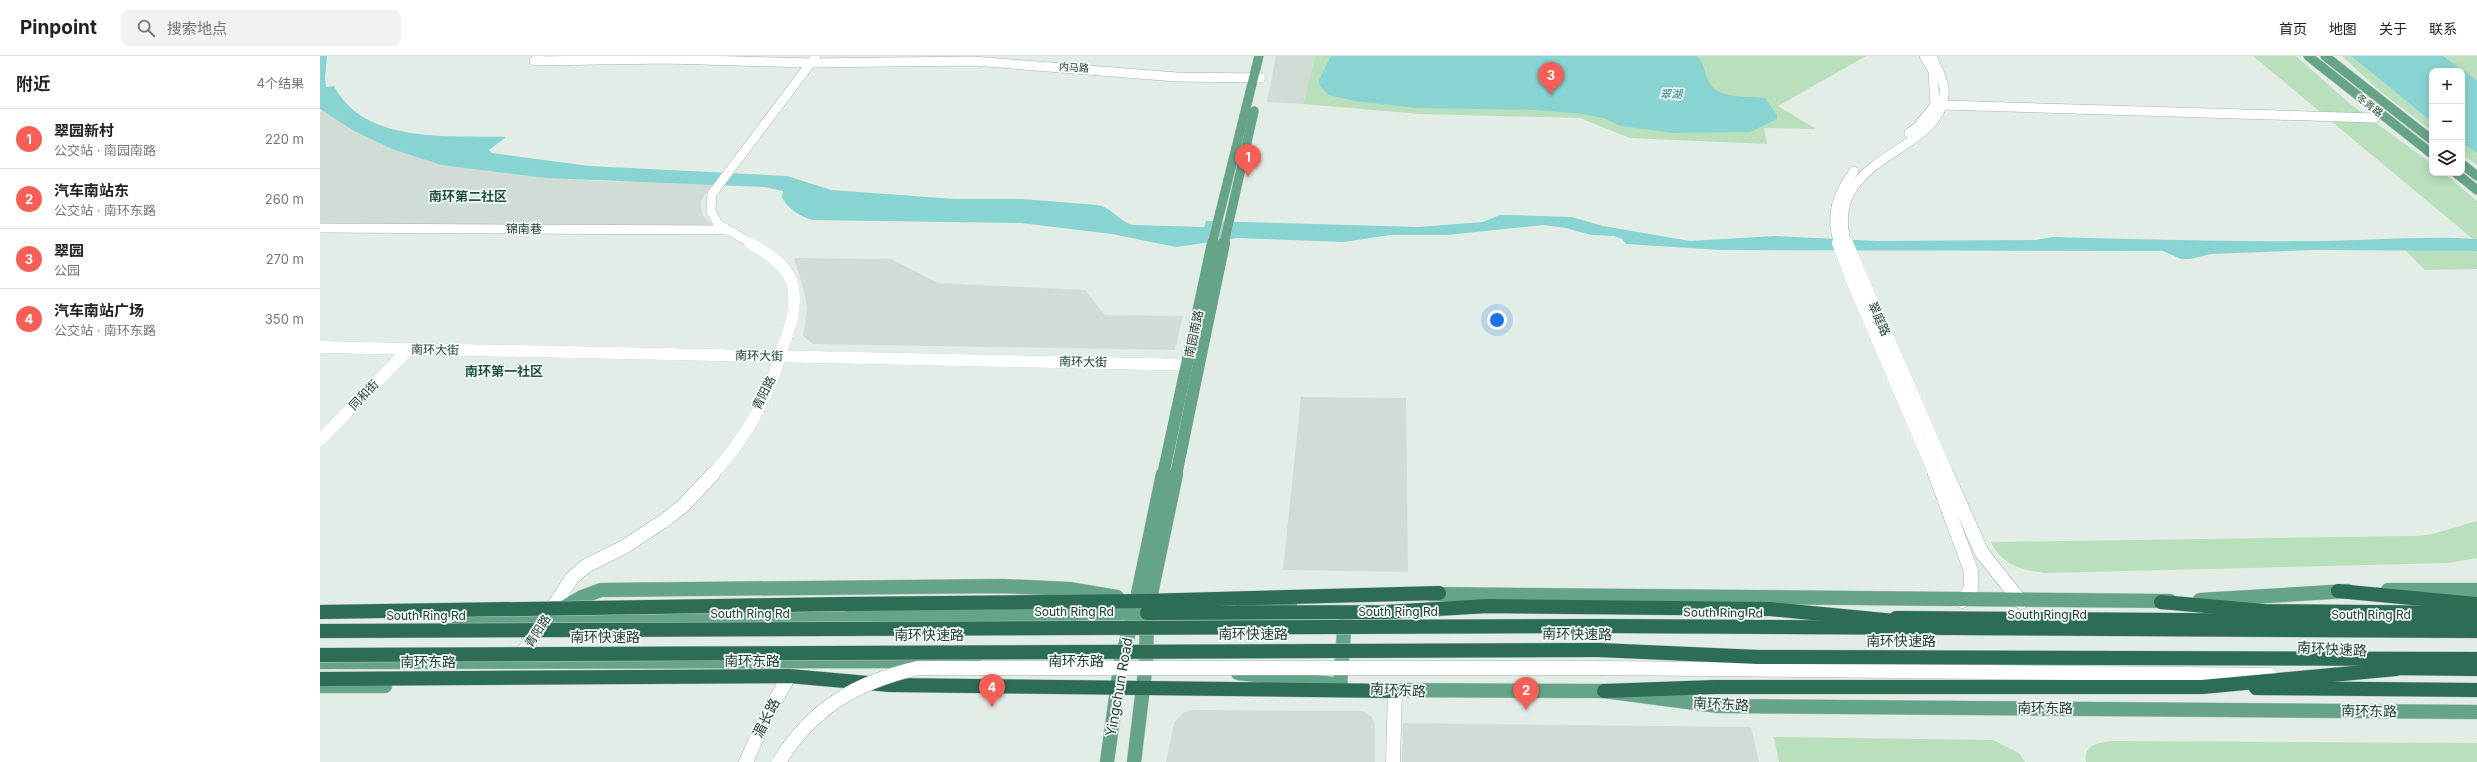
<!DOCTYPE html>
<html lang="zh">
<meta charset="utf-8">
<style>
body{margin:0;font-family:Inter,"Noto Sans SC",sans-serif;background:#f2f2f2;color:#202124}
.controls{position:absolute;right:12px;top:12px;display:grid;overflow:hidden;border-radius:8px;box-shadow:0 2px 10px #0003}
.controls button{width:36px;height:36px;display:grid;place-items:center;padding:0;border:0;border-bottom:1px solid #e0e0e0;background:#fff;color:#202124;font:20px sans-serif}
.you{position:absolute;left:1177px;top:264px;width:14px;height:14px;margin:-10px;border:3px solid #fff;border-radius:50%;background:#1a73e8;box-shadow:0 0 0 6px #1a73e833}
.badge{display:grid;place-items:center;width:26px;height:26px;border-radius:50%;background:#f75f56;color:#fff;font-size:13px;font-weight:700}
.pin{position:absolute;translate:-50% -33px;filter:drop-shadow(0 1px 2px #0008)}
.pin::after{content:'';position:absolute;top:21px;width:14px;height:12px;background:inherit;clip-path:polygon(0 0,100% 0,50% 100%)}
.list{margin:0;padding:0;list-style:none}
h2{display:flex;justify-content:space-between;align-items:center;height:52px;margin:0;padding:0 16px;font-size:17px}
h2 small{font-size:13px;font-weight:400;color:#757577}
.list li{display:grid;grid-template-columns:26px 1fr auto;gap:12px;align-items:center;box-sizing:border-box;height:60px;padding:0 16px;border-top:1px solid #e0e0e0}
.list b{display:block;font-size:15px;white-space:nowrap}
.list p{margin:0;font-size:13px;white-space:nowrap;color:#757577}
.list em{font-size:13px;font-style:normal;color:#757577}
.icon{flex:none;width:22px;height:22px;fill:none;stroke:currentColor;stroke-width:2;stroke-linecap:round;stroke-linejoin:round}
.map{position:relative;flex:none;width:2157px;height:706px;overflow:hidden}
header{display:flex;align-items:center;gap:24px;box-sizing:border-box;height:56px;padding:0 20px;background:#fff;border-bottom:1px solid #e0e0e0}
header strong{font-size:19px}
nav{display:flex;gap:22px;margin-inline-start:auto;font-size:14px}
.search{width:280px;height:36px;background:#f2f2f2;display:flex;align-items:center;gap:10px;box-sizing:border-box;padding:0 14px;border-radius:8px;color:#757577;font-size:15px}
main{display:flex}
aside{flex:1;background:#fff}
.map>svg:first-child{display:block}
.built{fill:#d0ddd5}
.green{fill:#badfbd}
.water{fill:#88d4d2}
.lines{fill:none;stroke-linecap:round;stroke-linejoin:round}
.minor-far2-casing{stroke:#a4b5ac;stroke-width:10}
.minor-far1-casing{stroke:#a4b5ac;stroke-width:12}
.minor-casing{stroke:#a4b5ac;stroke-width:15}
.major-far2-casing{stroke:#c1c9c6;stroke-width:10}
.major-far1-casing{stroke:#c1c9c6;stroke-width:12}
.major-casing{stroke:#c1c9c6;stroke-width:15}
.highway-casing{stroke:#c1c9c6;stroke-width:15}
.minor-far2{stroke:#fff;stroke-width:9}
.minor-far1{stroke:#fff;stroke-width:12}
.minor{stroke:#fff;stroke-width:14}
.major-far2{stroke:#65a488;stroke-width:9}
.major-far1{stroke:#65a488;stroke-width:12}
.major{stroke:#65a488;stroke-width:14}
.highway{stroke:#2c6d53;stroke-width:14}
.minor-bridge-casing{stroke:#a4b5ac;stroke-width:15;stroke-linecap:butt}
.highway-bridge-casing{stroke:#c1c9c6;stroke-width:15;stroke-linecap:butt}
.minor-bridge{stroke:#fff;stroke-width:14}
.highway-bridge{stroke:#2c6d53;stroke-width:14}
.labels{text-anchor:middle;stroke-width:3.5;stroke-linejoin:round;paint-order:stroke}
.far-street-label{font-size:10px;fill:#213f32;stroke:#f3f9f5}
.far-water-label{font-size:11px;font-style:italic;fill:#197e7c;stroke:#f3f9f5}
.street-label{font-size:12px;fill:#213f32;stroke:#f3f9f5}
.neighbourhood-label{font-size:13px;font-weight:bold;fill:#1c523b;stroke:#f3f9f5}
.near-street-label{font-size:14px;fill:#213f32;stroke:#f3f9f5}
</style>
<header>
<strong>Pinpoint</strong>
<div class="search"><svg class="icon" aria-label="search" viewBox="0 0 24 24"><circle cx="10" cy="10" r="6"/><path d="M15 15l6 6"/></svg>搜索地点</div>
<nav><a>首页</a><a>地图</a><a>关于</a><a>联系</a></nav>
</header>
<main>
<aside>
<h2>附近<small>4个结果</small></h2>
<ul class="list">
<li><span class="badge">1</span><div><b>翠园新村</b><p>公交站 · 南园南路</p></div><em>220 m</em></li>
<li><span class="badge">2</span><div><b>汽车南站东</b><p>公交站 · 南环东路</p></div><em>260 m</em></li>
<li><span class="badge">3</span><div><b>翠园</b><p>公园</p></div><em>270 m</em></li>
<li><span class="badge">4</span><div><b>汽车南站广场</b><p>公交站 · 南环东路</p></div><em>350 m</em></li>
</ul>
</aside>
<div class="map">
<svg width="2157" height="706" viewBox="0 0 2157 706">
<rect width="100%" height="100%" fill="#e2ede6"/>
<g class="built">
<path d="M956 0H995L983 48 947 46Z"/>
<path d="M3 54 34 75 72 93 121 109 276 125 393 127 381 145V151L383 159 395 172 0 169V56Z"/>
<path d="M474 202 571 203 618 227 765 234 785 259 863 260 855 294 493 288 483 280 487 252 485 239Z"/>
<path d="M981 341 1086 342 1088 516 963 514Z"/>
<path d="M872 654 1042 655 1052 661 1055 668V706H846L854 667 864 656Z"/>
<path d="M1083 667 1431 671 1439 706H1082Z"/>
</g>
<g class="green">
<path d="M995 0H1546L1458 50 1496 73 1444 72 1447 88 1310 82 1260 62 1100 58 983 48Z"/>
<path d="M1933 0H1976L2029 47 2112 108V117H2124L2157 145V183H2153Z"/>
<path d="M2022 0H2031L2112 66V75L2060 35Z"/>
<path d="M2123 0H2157V24Z"/>
<path d="M2142 87 2157 97V109L2142 98Z"/>
<path d="M2084 193 2157 195V213L2105 214Z"/>
<path d="M2157 465V502L2128 507 1724 517C1701 514 1681 508 1671 486L2096 480 2113 478Z"/>
<path d="M1454 681 1673 684 1699 697 1705 706H1459Z"/>
<path d="M1792 685 2157 687V706H1766C1763 689 1779 686 1792 685Z"/>
</g>
<g class="water">
<path d="M0 0H7L5 22 6 31 14 30C45 89 129 79 186 81L169 94 172 97 269 110 467 120 511 134 635 143H702L777 149C792 151 800 167 814 169L884 171 886 165 1098 171 1163 166 1180 159H1190L1252 161 1283 170 1370 185 1455 180 1558 185 1716 184 1733 181C1819 183 1904 186 1990 185 2046 185 2101 179 2157 183V195L1994 194 1891 198 1870 203H1861L1843 195 1401 194 1306 188 1302 183 1294 180 1271 179 1246 172 1223 169 1127 179H1070L1024 186 918 182 856 191 792 178 701 167 493 164C480 161 469 153 462 142L463 135 444 131 227 122 121 109 72 93 34 75 0 53Z"/>
<path d="M1011 0H1377C1385 8 1384 18 1390 28 1399 43 1429 40 1445 42L1457 59V63L1430 76 1354 77 1301 70 1283 62 1263 58 1216 54 1096 52 1034 45 1009 39 1000 30 999 24Z"/>
<path d="M2031 0H2123L2157 24V97L2142 87V15H2112V66Z"/>
</g>
<g class="lines">
<g class="minor-far2-casing">
<g id="minor-far2">
<path d="M219 0 214 5 347 3 491 7 653 5 857 21 941 22"/>
<path d="M1624 49 2055 62"/>
<path d="M1589 77 1597 71 1615 49 1613 15 1604 0"/>
<path d="M0 172 408 174"/>
<path d="M432 188 398 168 391 155 392 138 496 0"/>
<path d="M1519 188C1509 160 1517 138 1534 115"/>
<path d="M1527 188C1500 96 1629 99 1624 32 1623 22 1616 9 1612 0"/>
</g>
</g>
<g class="minor-far1-casing">
<g id="minor-far1">
<path d="M1518 187 1532 225 1615 419"/>
<path d="M1527 187 1628 419"/>
<path d="M0 291 877 309"/>
<path d="M0 384 89 293"/>
<path d="M392 419C418 391 441 355 454 319 457 311 458 303 461 296 469 274 477 255 473 231 469 210 447 197 430 187"/>
</g>
</g>
<g class="minor-casing">
<g id="minor">
<path d="M1615 418 1651 515V533L1642 545"/>
<path d="M1627 418 1662 497 1701 546"/>
<path d="M198 604 252 522 266 510 304 491 345 464 363 450 393 418"/>
<path d="M1283 612 1950 619"/>
<path d="M426 706 445 663 469 620"/>
<path d="M1073 706 1075 635"/>
</g>
</g>
<g class="major-far2-casing">
<g id="major-far2">
<path d="M1988 0 2112 98"/>
<path d="M2005 0 2112 84"/>
<path d="M2142 108 2157 120"/>
<path d="M2136 117 2157 134"/>
<path d="M892 188 939 0"/>
<path d="M904 188 934 55"/>
</g>
</g>
<g class="major-far1-casing">
<g id="major-far1">
<path d="M843 419 893 187"/>
<path d="M856 419 904 187"/>
</g>
</g>
<g class="major-casing">
<g id="major">
<path d="M2068 534H2157"/>
<path d="M1111 538 1850 545"/>
<path d="M1880 544 2028 535"/>
<path d="M923 551 970 547"/>
<path d="M241 553 262 541 281 534 682 530 749 533 797 541"/>
<path d="M137 561 676 560 837 556"/>
<path d="M0 606 654 605"/>
<path d="M918 617 1021 629"/>
<path d="M1020 629 1025 561"/>
<path d="M0 630H65"/>
<path d="M1065 634 1284 635 1398 650 2157 656"/>
<path d="M787 706 801 605 814 557 843 418"/>
<path d="M814 706 826 607 827 557 856 418"/>
</g>
</g>
<g class="highway-casing">
<g id="highway">
<path d="M2018 535 2157 548"/>
<path d="M1841 546 1944 555 2157 557"/>
<path d="M525 548 824 545 1119 537"/>
<path d="M827 557 1065 556 1168 550 1450 553 1585 566"/>
<path d="M1576 562 2157 566"/>
<path d="M1277 570 2157 575"/>
<path d="M1279 594 1438 601 2157 603"/>
<path d="M2069 612 2157 613"/>
<path d="M0 623 469 620 570 629 1075 635"/>
<path d="M1936 632 2157 634"/>
<path d="M1284 635 1395 631H1882L2076 613"/>
</g>
</g>
<use href="#minor-far2" class="minor-far2"/>
<use href="#minor-far1" class="minor-far1"/>
<use href="#minor" class="minor"/>
<use href="#major-far2" class="major-far2"/>
<use href="#major-far1" class="major-far1"/>
<use href="#major" class="major"/>
<use href="#highway" class="highway"/>
<g class="minor-bridge-casing">
<path id="minor-bridge" d="M459 706C492 652 537 626 598 612H1283"/>
</g>
<g class="highway-bridge-casing">
<g id="highway-bridge">
<path d="M0 556 525 548"/>
<path d="M0 575 1277 570"/>
<path d="M0 599 1279 594"/>
</g>
</g>
<use href="#minor-bridge" class="minor-bridge"/>
<use href="#highway-bridge" class="highway-bridge"/>
</g>
<g class="labels">
<g class="far-street-label">
<text transform="translate(754 11) rotate(4)" y="4">内马路</text>
<text transform="translate(2050 49) rotate(38)" y="4">冬青路</text>
</g>
<g class="far-water-label">
<text x="1351" y="42">翠湖</text>
</g>
<g class="street-label">
<text x="204" y="177">锦南巷</text>
<text transform="translate(1559 263) rotate(66)" y="4">翠庭路</text>
<text transform="translate(874 278) rotate(-78)" y="4">南园南路</text>
<text transform="translate(115 294) rotate(1)" y="4">南环大街</text>
<text transform="translate(439 300) rotate(1)" y="4">南环大街</text>
<text transform="translate(763 306) rotate(1)" y="4">南环大街</text>
<text transform="translate(444 337) rotate(-63)" y="4">青阳路</text>
<text transform="translate(44 339) rotate(-46)" y="4">同和街</text>
<text x="754" y="560">South Ring Rd</text>
<text x="1078" y="560">South Ring Rd</text>
<text transform="translate(1403 557) rotate(1)" y="4">South Ring Rd</text>
<text x="430" y="562">South Ring Rd</text>
<text x="1727" y="563">South Ring Rd</text>
<text x="2051" y="563">South Ring Rd</text>
<text x="106" y="564">South Ring Rd</text>
<text transform="translate(218 575) rotate(-57)" y="4">青阳路</text>
</g>
<g class="neighbourhood-label">
<text x="148" y="145">南环第二社区</text>
<text x="184" y="320">南环第一社区</text>
</g>
<g class="near-street-label">
<text x="933" y="583">南环快速路</text>
<text transform="translate(1257 578) rotate(1)" y="5">南环快速路</text>
<text x="609" y="584">南环快速路</text>
<text x="285" y="586">南环快速路</text>
<text x="1581" y="590">南环快速路</text>
<text transform="translate(2012 593) rotate(3)" y="5">南环快速路</text>
<text x="432" y="610">南环东路</text>
<text x="756" y="610">南环东路</text>
<text x="108" y="611">南环东路</text>
<text transform="translate(799 631) rotate(-80)" y="5">Yingchun Road</text>
<text transform="translate(1078 634) rotate(3)" y="5">南环东路</text>
<text transform="translate(1401 648) rotate(3)" y="5">南环东路</text>
<text x="1725" y="657">南环东路</text>
<text transform="translate(2049 655) rotate(1)" y="5">南环东路</text>
<text transform="translate(446 662) rotate(-63)" y="5">湄长路</text>
</g>
</g>
</svg>
<div class="controls">
<button>+</button>
<button>−</button>
<button><svg class="icon" aria-label="layers" viewBox="0 0 24 24"><path d="M12 4l9 5-9 5-9-5zM3 14l9 5 9-5"/></svg></button>
</div>
<div class="you"></div>
<div class="pin badge" style="left:928px;top:121px">1</div>
<div class="pin badge" style="left:1206px;top:654px">2</div>
<div class="pin badge" style="left:1231px;top:39px">3</div>
<div class="pin badge" style="left:672px;top:651px">4</div>
</div>
</main>
